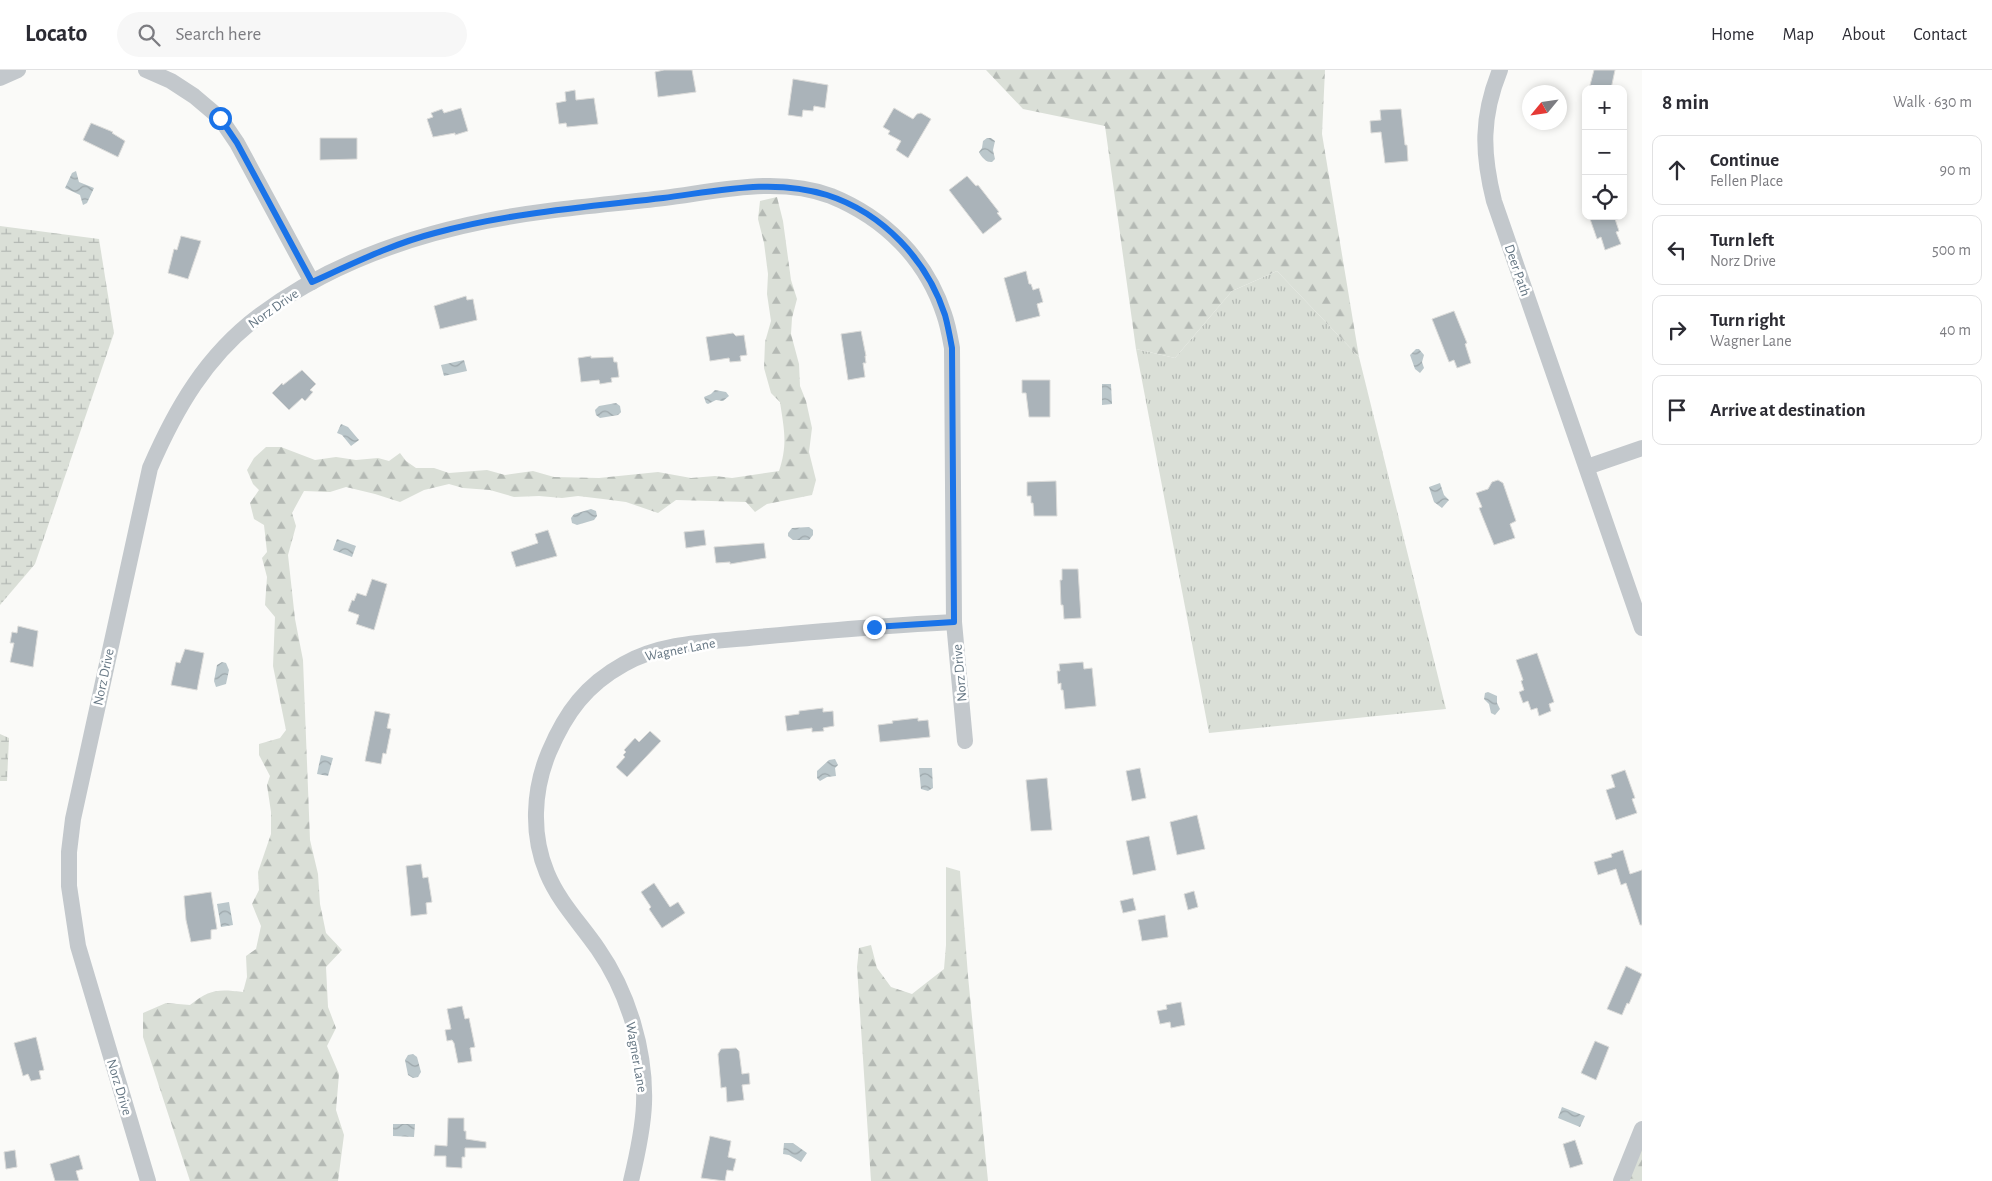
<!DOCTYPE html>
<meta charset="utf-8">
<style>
body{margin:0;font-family:"Alegreya Sans",sans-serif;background:#f7f7f7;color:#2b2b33}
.controls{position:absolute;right:15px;top:15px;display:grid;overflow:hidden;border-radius:10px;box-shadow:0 2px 8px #0003}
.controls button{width:45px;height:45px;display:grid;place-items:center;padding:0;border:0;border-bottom:1px solid #e1e1e2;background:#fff;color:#2b2b33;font:25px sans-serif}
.compass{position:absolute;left:1522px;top:15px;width:45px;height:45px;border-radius:50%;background:#fff;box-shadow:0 2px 8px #0003;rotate:241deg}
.stop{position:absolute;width:15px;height:15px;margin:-11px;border:4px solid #1a73e8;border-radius:50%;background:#fff}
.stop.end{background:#1a73e8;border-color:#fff;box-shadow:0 1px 5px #0008}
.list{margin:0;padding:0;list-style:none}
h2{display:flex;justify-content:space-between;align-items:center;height:65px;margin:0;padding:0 20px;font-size:21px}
h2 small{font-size:16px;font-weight:400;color:#7c7c81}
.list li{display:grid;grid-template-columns:32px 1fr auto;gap:15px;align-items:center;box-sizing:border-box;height:70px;margin:0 10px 10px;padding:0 10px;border:1px solid #e1e1e2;border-radius:10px}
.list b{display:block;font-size:19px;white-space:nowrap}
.list p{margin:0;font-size:16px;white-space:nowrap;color:#7c7c81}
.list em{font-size:16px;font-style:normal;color:#7c7c81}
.icon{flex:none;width:28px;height:28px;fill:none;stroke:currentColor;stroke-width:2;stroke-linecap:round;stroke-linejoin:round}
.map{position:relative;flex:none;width:1642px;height:1111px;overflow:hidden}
header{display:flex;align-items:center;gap:30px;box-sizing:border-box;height:70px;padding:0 25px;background:#fff;border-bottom:1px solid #e1e1e2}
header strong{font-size:24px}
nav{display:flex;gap:28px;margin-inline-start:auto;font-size:18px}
.search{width:350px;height:45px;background:#f7f7f7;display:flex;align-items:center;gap:12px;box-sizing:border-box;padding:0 18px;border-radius:28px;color:#7c7c81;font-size:19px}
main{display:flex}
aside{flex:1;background:#fff}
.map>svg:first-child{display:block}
.grass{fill:url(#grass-tufts)}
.forest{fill:url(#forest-firs)}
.wetland{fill:url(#wetland-marsh)}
.water{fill:url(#water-waves)}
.building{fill:#aab3b9;stroke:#dcdcda}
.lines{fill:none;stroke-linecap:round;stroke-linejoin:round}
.minor{stroke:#c3c8cc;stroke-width:16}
.route{stroke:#1a73e8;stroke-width:6}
.labels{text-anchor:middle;stroke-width:5;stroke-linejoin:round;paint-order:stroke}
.street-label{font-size:14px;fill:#657683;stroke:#fff}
</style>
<header>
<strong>Locato</strong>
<div class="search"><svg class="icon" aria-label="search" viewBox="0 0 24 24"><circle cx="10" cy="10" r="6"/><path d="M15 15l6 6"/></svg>Search here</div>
<nav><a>Home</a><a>Map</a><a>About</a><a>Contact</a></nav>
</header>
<main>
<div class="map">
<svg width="1642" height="1111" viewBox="0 0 1642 1111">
<defs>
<pattern id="grass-tufts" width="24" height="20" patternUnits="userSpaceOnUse" patternTransform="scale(1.25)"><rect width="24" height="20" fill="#dadfd7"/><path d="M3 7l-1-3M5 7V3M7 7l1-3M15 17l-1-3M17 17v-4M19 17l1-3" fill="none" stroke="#b4b9b4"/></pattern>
<pattern id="forest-firs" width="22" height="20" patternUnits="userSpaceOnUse" patternTransform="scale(1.25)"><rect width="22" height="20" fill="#dadfd7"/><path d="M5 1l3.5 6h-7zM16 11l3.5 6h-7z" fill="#b4b9b4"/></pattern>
<pattern id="wetland-marsh" width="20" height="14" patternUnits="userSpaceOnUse" patternTransform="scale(1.25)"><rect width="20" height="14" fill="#dadfd7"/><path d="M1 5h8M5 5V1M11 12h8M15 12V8" fill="none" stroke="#b4b9b4"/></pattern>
<pattern id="water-waves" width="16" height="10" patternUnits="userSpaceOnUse" patternTransform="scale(1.25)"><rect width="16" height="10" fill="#bbc7cb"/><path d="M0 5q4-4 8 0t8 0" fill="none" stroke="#9ca6aa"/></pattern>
</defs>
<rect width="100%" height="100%" fill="#fafaf8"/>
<path class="grass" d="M1277 201 1359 287 1446 639 1209 663 1136 279 1175 288 1232 221Z"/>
<g class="forest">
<path d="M986 0H1325L1322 64 1359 287 1277 201 1232 221 1175 288 1136 279 1105 56 1023 39Z"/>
<path d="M777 127 783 151 791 210 797 229 792 248 791 264 799 294 800 316 806 331 812 358 809 382 816 410 812 425 767 434 755 442 746 432 676 430 658 443 626 432 603 429 578 426 562 428 539 426 514 427 490 420 463 418 449 414 424 420 400 432 375 424 346 417 330 422 304 421 292 443 296 456 288 485 295 549 303 590 310 770 318 804 320 834 326 863 342 880 326 897 328 937 336 958 327 976 339 1004 336 1040 344 1065 338 1111H190L143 967V943L166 933 190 935C210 919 218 919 243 922L247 907 246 886 256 879 261 856 252 834 259 820 258 802 271 764V742L267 715 270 706 259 685V674L280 668 286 660 273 596 275 547 265 535 267 507 262 488 267 482 264 455 254 449 250 433 259 420 253 414 247 400 254 388 266 377H281L315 390 336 387 356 390 378 388 389 391 400 383 406 391 416 398H434L449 403 487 400 505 405 533 401 554 407 599 408 658 402 691 408 715 406 732 408 779 401C788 374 784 359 780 332L771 323 764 298 765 272 771 251 767 224 768 204 764 173 758 149 760 131Z"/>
<path d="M946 797 960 801 968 906 988 1111H871L857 897 859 878 871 875 877 898 891 917 912 924 944 899 946 875Z"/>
<path d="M1642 1063V1111H1621Z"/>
</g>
<g class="wetland">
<path d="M0 156 99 169 114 263 35 494 0 535Z"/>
<path d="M0 664 9 668 7 711H0Z"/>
</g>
<g class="water">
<path d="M987 68H991L995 71 993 80 995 89 992 92C987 93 981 87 979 82L982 78 983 71Z"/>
<path d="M76 101 79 112 94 118 87 133 83 135 80 125 65 118 72 103Z"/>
<path d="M1416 279H1419L1424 285 1422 292 1424 298 1420 303 1415 299 1410 285Z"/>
<path d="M464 290 467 301 444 306 441 295Z"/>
<path d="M1102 314H1111L1112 334 1102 335Z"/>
<path d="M715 320 726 322 729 326 723 331 716 330 708 334 706 333 704 327 711 324Z"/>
<path d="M616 333 620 336 621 342 618 345 600 348 596 345 595 340 599 336Z"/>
<path d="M341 354 348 357 359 370 351 376 342 365 337 363Z"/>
<path d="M1440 413 1444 425 1449 430 1442 438 1434 432 1429 417Z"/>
<path d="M591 439 596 441 597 446 594 450 577 455 572 453 571 448 574 444Z"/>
<path d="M809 457 813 460V465L809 470H793L788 466V463L792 458Z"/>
<path d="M337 469 356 476 352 487 333 480Z"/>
<path d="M222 592 226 593 229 600 226 614 216 617 214 611 217 595Z"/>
<path d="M1488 622 1497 626V633L1500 639 1495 645 1491 643 1489 634 1484 629 1485 623Z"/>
<path d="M321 685 333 688 328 706 317 704Z"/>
<path d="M835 689 838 695 835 698 836 706 827 707 820 711 817 708V701L829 690Z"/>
<path d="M919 698H932L933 718 928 721 921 719Z"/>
<path d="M229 832 233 855 221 857 217 834Z"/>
<path d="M413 984 417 987 421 1002 418 1007 413 1008 408 1005 405 990 408 985Z"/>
<path d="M1562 1037 1585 1046 1580 1057 1558 1048Z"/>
<path d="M393 1054H415L414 1067 393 1066Z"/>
<path d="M784 1073H793L807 1083 801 1092 789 1085 783 1084Z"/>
</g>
<g class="building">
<path d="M664 0H692L696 22 658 27 655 2Z"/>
<path d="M1594 0H1615L1611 19H1589Z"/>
<path d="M793 9 828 15 825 38 814 36 813 41 803 40 802 47 788 45Z"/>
<path d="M575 20 576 30 594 28 598 54 567 57 566 53 559 54 556 33 566 31 565 22Z"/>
<path d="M461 38 468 61 455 65V63L433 67 427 49 433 47 431 43 442 39 444 43Z"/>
<path d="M894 38 913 49 917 44 921 43 931 49 908 88 896 80 901 71 888 64 890 61 883 57Z"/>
<path d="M1401 39 1405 75H1407L1408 91 1385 93 1381 62 1371 63 1370 51 1381 50 1380 40Z"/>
<path d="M91 53 113 62 112 63 125 71 118 87 83 70Z"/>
<path d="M320 68H357V89L320 90Z"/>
<path d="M967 106 976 116 978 115 999 142 997 143 1002 149 983 164 949 120Z"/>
<path d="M1589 146H1614L1619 161 1616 162 1621 174 1605 180 1601 167 1597 169Z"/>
<path d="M181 166 201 171 188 209 168 203 174 179 177 180Z"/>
<path d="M1026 201 1029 214H1031L1033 220 1039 218 1043 232 1037 234 1040 246 1016 252 1004 208Z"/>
<path d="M466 226 467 230 473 229 477 250 440 259 434 236Z"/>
<path d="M1454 241 1467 273 1465 274 1471 293 1457 298 1454 290 1449 292 1432 249Z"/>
<path d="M861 261 866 286H865L866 293H863L865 307 848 310 841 264Z"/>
<path d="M733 263 736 266 744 265 747 285 740 286 741 291 730 292 729 288 710 291 706 267Z"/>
<path d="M591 286V288L613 287 614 292H617L619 307 611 308 612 312 600 314 599 310 581 312 578 288Z"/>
<path d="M302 300 316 314 310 320 313 322 305 331 302 328 289 340 272 323 282 313 283 315Z"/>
<path d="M1022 310H1050V347H1029L1026 323H1022Z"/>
<path d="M1498 410 1503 413 1516 451 1510 454 1515 468 1494 475 1479 438 1482 437 1476 423 1488 419 1492 412Z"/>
<path d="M1056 411 1057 446H1034L1033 433H1031V426H1027V412Z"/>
<path d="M548 460 557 486 516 497 511 482 538 473 535 464Z"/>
<path d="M704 460 706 475 686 478 684 462Z"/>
<path d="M764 473 766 488 730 494V492L716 493 714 477Z"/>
<path d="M1062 499H1078L1081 548 1064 549 1063 535H1061L1060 510H1062Z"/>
<path d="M372 509 387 514 374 560 356 554 359 545 348 541 352 530 354 531 357 523 366 526Z"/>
<path d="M18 556 38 561 33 597 10 592 14 573H10L12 562 17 563Z"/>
<path d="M185 579 204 583 197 620 171 615 176 592 180 593Z"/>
<path d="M1537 583 1554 632 1549 634 1551 641 1539 646 1537 638 1531 640 1528 631 1523 633 1519 622 1524 620 1521 611 1523 610 1516 590Z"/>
<path d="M1083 592 1084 599 1092 598 1096 636 1065 639 1063 620H1061V613L1058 614 1057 601H1060L1059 594Z"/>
<path d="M823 638V642L833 641 834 656 823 658 824 661 812 662V658L787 661 785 646 799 644V641Z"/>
<path d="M375 641 390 644 387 658 391 659 386 684 383 683 381 694 365 691Z"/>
<path d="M918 648V651L928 650 930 667 880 672 878 655 893 653 892 651Z"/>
<path d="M650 661 661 671 627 707 616 697 625 687 623 685 626 682 624 680 635 668 639 672Z"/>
<path d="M1140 698 1146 728 1132 731 1126 701Z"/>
<path d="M1625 700 1635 728 1632 729 1637 743 1616 750 1606 720 1615 717 1611 705Z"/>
<path d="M1047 708 1052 760 1031 761 1026 710Z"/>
<path d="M1197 745 1205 779 1177 785 1170 752Z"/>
<path d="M1149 766 1156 800 1133 805 1126 771Z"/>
<path d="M1623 780 1630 804 1642 800V855H1640L1626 813 1621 815 1616 799 1598 805 1594 792 1612 787 1611 784Z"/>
<path d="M421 794 423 808 428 807 432 832 426 833 427 844 411 846 406 796Z"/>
<path d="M654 813 670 837 678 832 685 843 662 858 649 839 651 837 641 822Z"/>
<path d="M1194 821 1198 837 1188 840 1184 824Z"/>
<path d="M211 822 217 859 211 860V869L191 872 186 850 184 826Z"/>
<path d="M1133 828 1136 840 1123 843 1120 831Z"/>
<path d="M1165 845 1168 867 1142 871 1138 850Z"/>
<path d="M1626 896 1642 904 1629 934 1627 933 1622 945 1607 939Z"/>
<path d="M1181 932 1185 955 1171 958 1170 952 1160 954 1157 941 1167 939 1166 935Z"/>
<path d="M462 936 465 949 469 948 475 977 470 978 472 991 458 993 454 973 452 970 447 971 445 960 451 959 447 939Z"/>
<path d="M36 967 44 1000 39 1001 41 1009 31 1011 28 1004 23 1006 14 973Z"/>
<path d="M1595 971 1609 977 1596 1010 1581 1003Z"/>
<path d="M736 978 739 981 742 1004 749 1003 750 1014 742 1015 744 1030 727 1032 726 1017 721 1018 718 984 721 979Z"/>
<path d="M448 1048H464V1061H466V1069L486 1072V1078H465V1087H462V1098L446 1097V1086H434L435 1075 447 1076Z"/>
<path d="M710 1066 731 1071 728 1087 736 1089 733 1101 727 1100 725 1111 701 1108Z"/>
<path d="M1575 1070 1583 1094 1570 1098 1563 1074Z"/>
<path d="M15 1080 17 1097 6 1099 4 1082Z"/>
<path d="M79 1085 83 1099 76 1101 79 1111H55L50 1094Z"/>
</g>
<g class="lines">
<g class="minor">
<path d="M146 0 171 11 194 26 220 48 237 73 312 212"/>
<path d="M1500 0C1481 47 1482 83 1494 131L1642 558"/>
<path d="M0 8 18 0"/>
<path d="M1587 397 1642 378"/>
<path d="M148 1111 78 876 69 816V782L73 749 150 398C176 338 206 286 259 246 324 197 406 167 486 151 545 139 605 135 664 128 719 121 778 106 831 126 885 148 926 189 944 244 948 255 950 267 952 278L954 552 965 671"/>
<path d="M631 1111C637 1086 643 1060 644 1034 646 981 628 922 598 879 580 853 559 832 547 803 531 765 533 720 549 682 566 642 586 615 624 594 664 571 714 572 758 567 823 561 889 555 954 552"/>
<path d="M1621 1111 1642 1059"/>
</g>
</g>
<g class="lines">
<path class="route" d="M220 48 237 73 312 212C352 194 392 174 435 163 509 143 586 137 663 128 718 121 773 108 827 125 883 143 927 190 945 245 948 256 950 267 952 278L954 552 874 557"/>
</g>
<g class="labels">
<g class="street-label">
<text transform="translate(1518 200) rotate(71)" y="5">Deer Path</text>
<text transform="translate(273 238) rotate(-35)" y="5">Norz Drive</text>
<text transform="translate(680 579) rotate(-11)" y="5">Wagner Lane</text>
<text transform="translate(959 603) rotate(-95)" y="5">Norz Drive</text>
<text transform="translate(103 607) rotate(-78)" y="5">Norz Drive</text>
<text transform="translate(637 987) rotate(80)" y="5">Wagner Lane</text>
<text transform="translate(120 1017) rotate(73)" y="5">Norz Drive</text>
</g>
</g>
</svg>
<div class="controls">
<button>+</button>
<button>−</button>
<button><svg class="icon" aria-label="locate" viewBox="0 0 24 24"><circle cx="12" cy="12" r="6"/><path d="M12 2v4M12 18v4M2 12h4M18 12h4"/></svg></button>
</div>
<svg class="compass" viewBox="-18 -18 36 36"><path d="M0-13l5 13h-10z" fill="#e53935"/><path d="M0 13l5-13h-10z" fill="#7c7c81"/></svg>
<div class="stop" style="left:220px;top:48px"></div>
<div class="stop end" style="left:874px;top:557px"></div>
</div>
<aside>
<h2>8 min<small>Walk · 630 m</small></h2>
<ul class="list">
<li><svg class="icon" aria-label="ahead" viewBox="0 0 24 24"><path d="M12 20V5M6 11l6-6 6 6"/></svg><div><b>Continue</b><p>Fellen Place</p></div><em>90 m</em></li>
<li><svg class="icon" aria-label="left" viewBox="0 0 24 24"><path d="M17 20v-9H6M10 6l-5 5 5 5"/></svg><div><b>Turn left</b><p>Norz Drive</p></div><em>500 m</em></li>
<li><svg class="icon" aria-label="right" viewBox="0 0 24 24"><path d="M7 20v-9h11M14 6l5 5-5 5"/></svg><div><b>Turn right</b><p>Wagner Lane</p></div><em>40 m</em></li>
<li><svg class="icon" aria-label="arrive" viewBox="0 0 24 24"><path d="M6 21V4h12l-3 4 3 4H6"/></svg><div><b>Arrive at destination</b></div></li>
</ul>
</aside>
</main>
